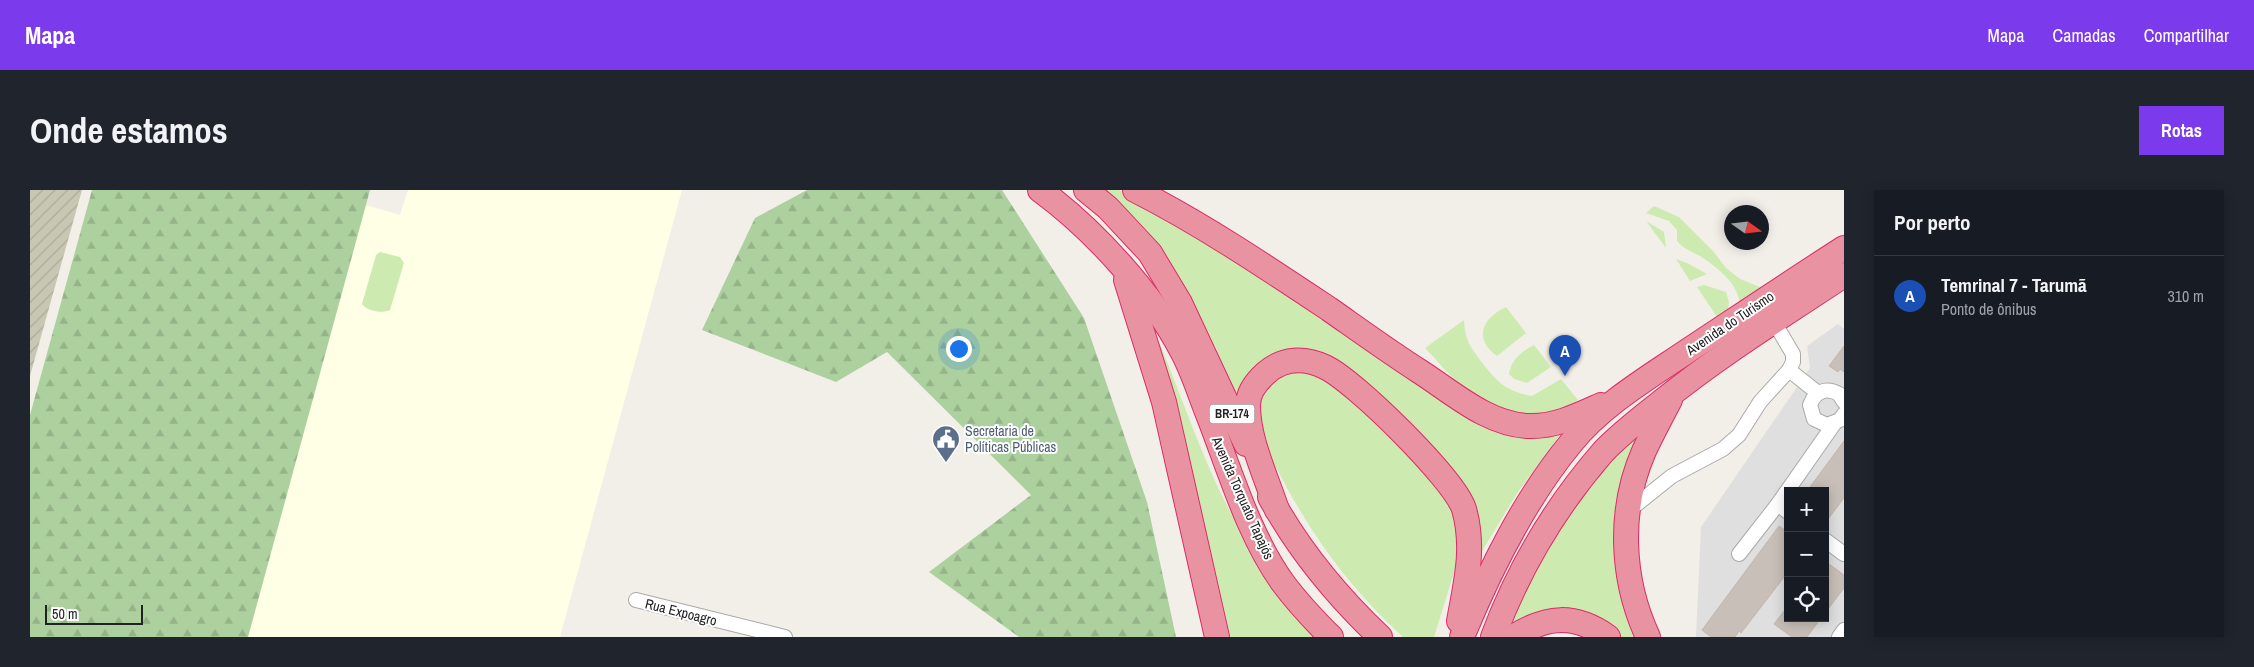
<!DOCTYPE html>
<html lang="pt">
<meta charset="utf-8">
<style>
body{margin:0;font-family:"Archivo Narrow",sans-serif;background:#20242c;color:#f1f3f6}
.controls{position:absolute;right:15px;bottom:15px;display:grid;overflow:hidden;border-radius:0px;box-shadow:0 2px 12px #0003}
.controls button{width:45px;height:45px;display:grid;place-items:center;padding:0;border:0;border-bottom:1px solid #363941;background:#171b24;color:#f1f3f6;font:25px sans-serif}
.compass{position:absolute;left:1694px;top:15px;width:45px;height:45px;border-radius:50%;background:#171b24;box-shadow:0 2px 12px #0003;rotate:104deg}
.scale{position:absolute;left:15px;bottom:12px;width:98px;box-sizing:border-box;padding-left:5px;border:2px solid #222;border-top:0;font-size:14px;line-height:18px;white-space:nowrap;color:#222;-webkit-text-stroke:4px #fff;paint-order:stroke}
.you{position:absolute;left:928px;top:158px;width:18px;height:18px;margin:-12px;border:4px solid #fff;border-radius:50%;background:#1a73e8;box-shadow:0 0 0 8px #1a73e833}
.badge{display:grid;place-items:center;width:32px;height:32px;border-radius:50%;background:#7c3aed;color:#fff;font-size:16px;font-weight:700}
.pin{position:absolute;translate:-50% -41px;filter:drop-shadow(0 1px 2px #0008)}
.pin::after{content:'';position:absolute;top:26px;width:18px;height:15px;background:inherit;clip-path:polygon(0 0,100% 0,50% 100%)}
.list{margin:0;padding:0;list-style:none}
h2{display:flex;justify-content:space-between;align-items:center;height:65px;margin:0;padding:0 20px;font-size:21px}
h2 small{font-size:16px;font-weight:400;color:#9ea1a6}
.list li{display:grid;grid-template-columns:32px 1fr auto;gap:15px;align-items:center;box-sizing:border-box;height:80px;padding:0 20px;border-top:1px solid #363941}
.list b{display:block;font-size:19px;white-space:nowrap}
.list p{margin:0;font-size:16px;white-space:nowrap;color:#9ea1a6}
.list em{font-size:16px;font-style:normal;color:#9ea1a6}
.icon{flex:none;width:28px;height:28px;fill:none;stroke:currentColor;stroke-width:2;stroke-linecap:round;stroke-linejoin:round}
.map{position:relative;flex:none;width:1814px;height:447px;overflow:hidden;border-radius:0px}
header{display:flex;align-items:center;gap:30px;box-sizing:border-box;height:70px;padding:0 25px;background:#7c3aed;color:#fff}
header strong{font-size:24px}
nav{display:flex;gap:28px;margin-inline-start:auto;font-size:18px}
.intro{display:flex;align-items:center;justify-content:space-between;box-sizing:border-box;height:120px;padding:0 30px}
h1{margin:0;font-size:35px}
.button{padding:12px 22px;border-radius:0px;background:#7c3aed;color:#fff;font-size:18px;font-weight:700}
main{display:flex;gap:30px;padding:0 30px}
aside{flex:1;background:#171b24;border-radius:0px;box-shadow:0 2px 12px #0003}
.map>svg:first-child{display:block}
.residential{fill:#e0dfdf;fill-rule:evenodd}
.education{fill:#ffffe5}
.construction{fill:url(#construction-furrows)}
.grass{fill:#cdebb0}
.forest{fill:url(#forest-firs)}
.building{fill:#c7bfb8;stroke:#c4b6ab}
.lines{fill:none;stroke-linecap:round;stroke-linejoin:round}
.street-casing{stroke:#a9a9a9;stroke-width:16}
.highway-casing{stroke:#dc2a67;stroke-width:26}
.street{stroke:#fff;stroke-width:14}
.highway{stroke:#e892a2;stroke-width:24}
.labels{text-anchor:middle;stroke-width:4;stroke-linejoin:round;paint-order:stroke}
.shield{fill:#fff;stroke:#646464;stroke-width:1}
.shield-label{font-size:12px;font-weight:bold;fill:#222}
.street-label{font-size:14px;fill:#222;stroke:#fff}
.service-label{font-size:14px;fill:#4e5e75;stroke:#fff;text-anchor:start}
</style>
<header>
<strong>Mapa</strong>
<nav><a>Mapa</a><a>Camadas</a><a>Compartilhar</a></nav>
</header>
<div class="intro"><h1>Onde estamos</h1><a class="button">Rotas</a></div>
<main>
<div class="map">
<svg width="1814" height="447" viewBox="0 0 1814 447">
<defs>
<pattern id="construction-furrows" width="10" height="10" patternUnits="userSpaceOnUse" patternTransform="scale(1.25)"><rect width="10" height="10" fill="#c7c7b4"/><path d="M-1 1l2-2M0 10L10 0M9 11l2-2" fill="none" stroke="#abab9a"/></pattern>
<pattern id="forest-firs" width="22" height="20" patternUnits="userSpaceOnUse" patternTransform="scale(1.25)"><rect width="22" height="20" fill="#add19e"/><path d="M5 1l3.5 6h-7zM16 11l3.5 6h-7z" fill="#95b388"/></pattern>
</defs>
<rect width="100%" height="100%" fill="#f2efe9"/>
<path class="residential" d="M1808 134 1814 139V447H1666L1671 337 1780 178 1777 156ZM1758 301H1795V428H1758Z"/>
<path class="education" d="M378 0H652L530 447H218L336 15 370 25Z"/>
<path class="construction" d="M0 0H52L0 186Z"/>
<g class="grass">
<path d="M1072 0H1089L1148 30 1403 203 1535 238 1488 302 1446 371 1445 336 1290 164 1206 210 1186 158 1160 109Z"/>
<path d="M1624 16 1649 27 1683 61 1696 78 1710 89 1735 99 1710 116C1709 94 1690 80 1673 68 1664 62 1654 60 1647 51V40L1639 31 1616 23Z"/>
<path d="M1616 31 1634 42 1636 58Z"/>
<path d="M350 62 370 67 374 73 360 120C352 124 337 121 332 114L346 65Z"/>
<path d="M1646 69 1657 73 1677 84 1660 91Z"/>
<path d="M1674 95 1696 102 1699 112 1698 125 1689 130 1667 97Z"/>
<path d="M1476 117 1496 143 1467 166C1443 149 1452 128 1476 117Z"/>
<path d="M1434 130C1435 151 1441 158 1454 175 1469 194 1477 201 1502 206L1531 189 1548 210C1514 235 1464 224 1433 198 1419 186 1408 171 1395 158Z"/>
<path d="M1121 144 1130 154C1155 215 1175 278 1208 336 1231 376 1261 411 1289 447H1193Z"/>
<path d="M1504 155 1521 177 1497 193 1484 189 1479 184C1481 170 1492 161 1504 155Z"/>
<path d="M1247 182 1294 183 1400 284 1427 321 1428 370 1404 447H1373C1321 400 1281 345 1249 283 1242 271 1233 258 1229 246 1226 236 1226 225 1225 215Z"/>
<path d="M1603 243 1605 252 1593 289 1594 415 1605 447H1589L1504 424 1482 433 1479 427 1494 397 1545 313Z"/>
</g>
<g class="forest">
<path d="M62 0H340L218 447H0V225Z"/>
<path d="M777 0H972L1054 128 1117 312 1146 447H989L899 382 1001 305 857 162 806 192 672 140 725 28Z"/>
</g>
<g class="building">
<path d="M1814 156V182L1810 179 1808 182 1799 176Z"/>
<path d="M1814 251V308L1795 333V301H1777Z"/>
<path d="M1749 336 1758 342V382L1711 443 1709 441 1705 447H1681L1672 440Z"/>
<path d="M1795 371 1814 385V398L1795 423Z"/>
<path d="M1758 416V428H1791L1777 447H1762L1744 434Z"/>
</g>
<g class="lines">
<g class="street-casing">
<g id="street">
<path d="M1759 180 1788 203"/>
<path d="M1814 212 1809 204C1796 197 1785 201 1780 215L1784 229 1797 235 1810 230 1814 224"/>
<path d="M1748 314 1758 322"/>
<path d="M1597 322 1642 286 1693 259 1709 245 1730 212 1759 180 1763 172V164L1744 132"/>
<path d="M1795 350 1814 364"/>
<path d="M1709 364 1748 314 1804 234"/>
<path d="M606 410 755 447"/>
<path d="M1809 447 1814 440"/>
</g>
</g>
<g class="highway-casing">
<g id="highway">
<path d="M1010 0C1062 38 1122 103 1152 161 1163 181 1170 205 1179 227 1200 281 1219 346 1253 393 1267 412 1284 430 1301 447"/>
<path d="M1056 0 1078 18 1120 63 1150 113 1216 254"/>
<path d="M1105 0C1172 34 1236 77 1299 119 1329 140 1358 161 1389 181 1422 202 1458 235 1499 236 1525 237 1549 225 1571 215"/>
<path d="M1096 90 1134 212 1187 447"/>
<path d="M1240 307C1268 359 1307 406 1350 447"/>
<path d="M1247 320C1236 286 1218 250 1218 215 1218 202 1227 191 1236 183 1253 168 1274 167 1295 177 1325 191 1424 289 1434 319 1445 358 1436 392 1429 431"/>
<path d="M1432 447C1460 379 1494 310 1541 253 1572 215 1616 189 1656 162 1709 127 1761 92 1814 58"/>
<path d="M1463 447C1488 380 1526 316 1573 262 1590 244 1611 228 1630 213 1688 166 1752 126 1814 85"/>
<path d="M1483 447C1517 426 1544 423 1578 447"/>
<path d="M1618 447C1591 389 1588 320 1614 261 1622 244 1631 227 1640 210"/>
</g>
</g>
<use href="#street" class="street"/>
<use href="#highway" class="highway"/>
</g>
<defs>
<g id="civic-pin" transform="scale(1.4375)"><path d="M0 17L-7.5 6A9.5 9.5 0 1 1 7.5 6Z" fill="#5c6f8a" stroke="#fff"/><path d="M-.6-6.5H3V-4.5H.6V-3L4-1V1h2V6H-6V1h2V-1L-.6-3ZM-1.2 2.5V6h2.4V2.5Z" fill="#fff"/></g>
</defs>
<g fill-rule="evenodd">
<use href="#civic-pin" x="916" y="249"/>
</g>
<g class="labels">
<rect class="shield" x="1179.5" y="214.5" width="45" height="19" rx="4"/>
<g class="shield-label">
<text x="1202" y="228">BR-174</text>
</g>
<g class="street-label">
<text transform="translate(1700 133) rotate(-34)" y="5">Avenida do Turismo</text>
<text transform="translate(1213 308) rotate(66)" y="5">Avenida Torquato Tapajós</text>
<text transform="translate(651 422) rotate(14)" y="5">Rua Expoagro</text>
</g>
<g class="service-label">
<text x="935" y="246">Secretaria de<tspan x="935" dy="16">Políticas Públicas</tspan></text>
</g>
</g>
</svg>
<div class="controls">
<button>+</button>
<button>−</button>
<button><svg class="icon" aria-label="locate" viewBox="0 0 24 24"><circle cx="12" cy="12" r="6"/><path d="M12 2v4M12 18v4M2 12h4M18 12h4"/></svg></button>
</div>
<svg class="compass" viewBox="-18 -18 36 36"><path d="M0-13l5 13h-10z" fill="#e53935"/><path d="M0 13l5-13h-10z" fill="#9ea1a6"/></svg>
<div class="scale">50 m</div>
<div class="you"></div>
<div class="pin badge" style="left:1535px;top:186px;background:#1a4fb4">A</div>
</div>
<aside>
<h2>Por perto<small></small></h2>
<ul class="list">
<li><span class="badge" style="background:#1a4fb4">A</span><div><b>Temrinal 7 - Tarumã</b><p>Ponto de ônibus</p></div><em>310 m</em></li>
</ul>
</aside>
</main>
